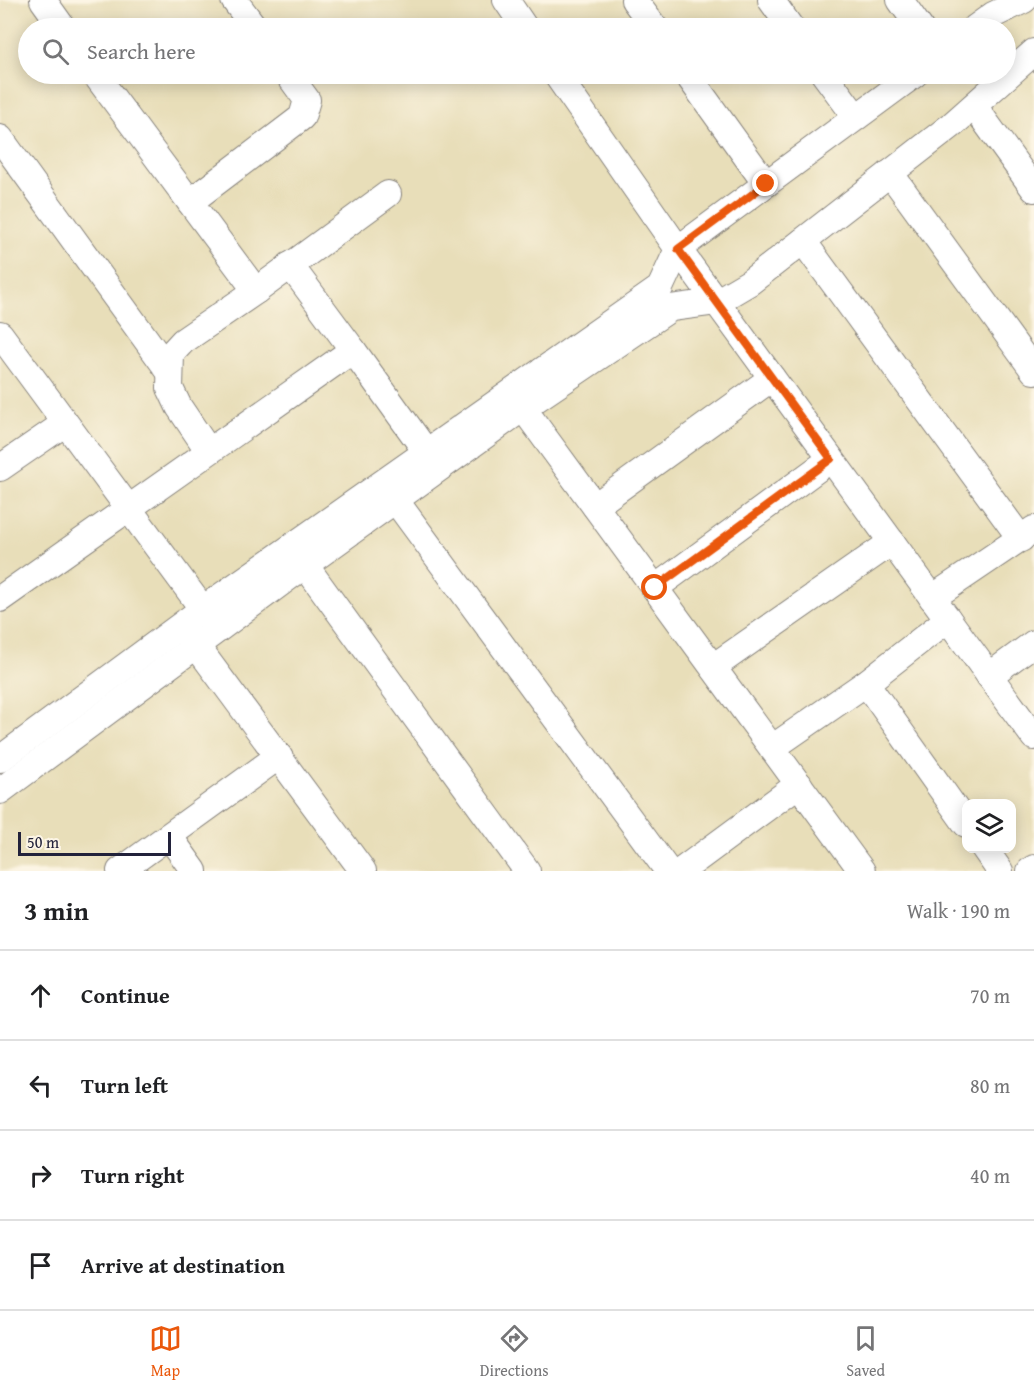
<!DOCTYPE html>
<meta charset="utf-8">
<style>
body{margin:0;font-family:"Gentium Book Plus",serif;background:#f6f6f6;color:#202124}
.controls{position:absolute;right:18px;bottom:18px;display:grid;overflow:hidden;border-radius:12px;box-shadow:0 3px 15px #0003}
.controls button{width:54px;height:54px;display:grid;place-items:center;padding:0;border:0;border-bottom:2px solid #e0e0e0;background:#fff;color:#202124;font:30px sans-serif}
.scale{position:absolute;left:18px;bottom:15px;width:153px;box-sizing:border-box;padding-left:6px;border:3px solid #22223b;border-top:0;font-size:16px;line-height:21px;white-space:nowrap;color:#22223b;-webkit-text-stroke:4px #fcf5e5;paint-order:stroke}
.stop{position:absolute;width:18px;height:18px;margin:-14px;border:4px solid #ea580c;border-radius:50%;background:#fff}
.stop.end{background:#ea580c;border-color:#fff;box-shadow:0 2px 6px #0008}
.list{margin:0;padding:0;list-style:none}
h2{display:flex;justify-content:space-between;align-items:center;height:78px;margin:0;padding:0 24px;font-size:26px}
h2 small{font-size:20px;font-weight:400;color:#757577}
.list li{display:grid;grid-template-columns:39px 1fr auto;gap:18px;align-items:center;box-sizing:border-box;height:90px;padding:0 24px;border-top:2px solid #e0e0e0}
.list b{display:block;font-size:22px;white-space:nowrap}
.list em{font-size:20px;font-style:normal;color:#757577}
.icon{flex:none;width:33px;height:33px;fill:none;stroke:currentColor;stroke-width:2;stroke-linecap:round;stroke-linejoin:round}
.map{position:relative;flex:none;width:1034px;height:871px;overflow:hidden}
.search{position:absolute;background:#fff;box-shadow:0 3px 15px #0003;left:18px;right:18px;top:18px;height:66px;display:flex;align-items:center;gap:15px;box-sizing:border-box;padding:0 21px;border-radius:33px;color:#757577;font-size:22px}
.sheet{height:438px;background:#fff}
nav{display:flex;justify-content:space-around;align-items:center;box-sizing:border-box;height:84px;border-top:2px solid #e0e0e0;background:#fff;font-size:16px;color:#757577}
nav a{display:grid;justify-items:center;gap:3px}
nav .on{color:#ea580c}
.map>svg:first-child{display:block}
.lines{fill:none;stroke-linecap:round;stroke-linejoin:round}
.minor-casing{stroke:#85807a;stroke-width:28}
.minor{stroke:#fff;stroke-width:26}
.route{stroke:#ea580c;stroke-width:8}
</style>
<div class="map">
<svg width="1034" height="871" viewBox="0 0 1034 871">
<rect width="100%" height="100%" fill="#fcf5e5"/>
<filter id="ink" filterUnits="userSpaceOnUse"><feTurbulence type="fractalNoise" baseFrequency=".0167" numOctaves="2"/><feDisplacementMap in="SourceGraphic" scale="12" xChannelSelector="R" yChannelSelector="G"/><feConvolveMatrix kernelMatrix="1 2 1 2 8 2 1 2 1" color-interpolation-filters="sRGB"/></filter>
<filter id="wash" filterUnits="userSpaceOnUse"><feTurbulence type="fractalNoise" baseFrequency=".008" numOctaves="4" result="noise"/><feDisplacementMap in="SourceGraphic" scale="24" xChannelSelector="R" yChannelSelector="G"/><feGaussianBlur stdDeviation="1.35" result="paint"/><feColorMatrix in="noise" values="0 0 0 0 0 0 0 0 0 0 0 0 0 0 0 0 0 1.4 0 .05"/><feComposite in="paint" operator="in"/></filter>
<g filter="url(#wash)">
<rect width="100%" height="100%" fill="#e8deb9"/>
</g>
<g filter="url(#ink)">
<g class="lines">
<g class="minor-casing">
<g id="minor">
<path d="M43 0 63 28"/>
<path d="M234 0 255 28"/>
<path d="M506 0 525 28"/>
<path d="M634 0 655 28"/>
<path d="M771 0 791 28"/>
<path d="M900 0 920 28"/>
<path d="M975 28 993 15 1024 0"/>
<path d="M95 74 256 291 183 341 171 354 170 388 179 407 208 450"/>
<path d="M556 74 678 249 1034 737"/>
<path d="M687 74 766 184"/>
<path d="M824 74 856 117"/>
<path d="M974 106 1034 189"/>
<path d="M0 138 169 371"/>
<path d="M890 173 1034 371"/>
<path d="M190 202 302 117 307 100 288 74"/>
<path d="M803 241 1021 539"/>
<path d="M290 265 353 350"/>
<path d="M256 291 388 194"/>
<path d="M0 334 213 623"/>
<path d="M523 408 862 871"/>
<path d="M0 468 64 424"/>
<path d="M396 501 668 871"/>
<path d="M595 506 772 378"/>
<path d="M305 565 527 871"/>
<path d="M655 588 831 459"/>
<path d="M932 598 1034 529"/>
<path d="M0 599 353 350 425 450"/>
<path d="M187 633 363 871"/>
<path d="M713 667 892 542"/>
<path d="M989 676 1034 643"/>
<path d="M866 683 966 824"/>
<path d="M772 748 866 683 948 619"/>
<path d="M0 759 203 609 660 288 678 249 915 74"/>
<path d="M0 791 305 565 523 408 671 308 716 302 750 282 952 125 1034 52"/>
<path d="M169 836 194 871"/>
<path d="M984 848 1000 871"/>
<path d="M120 871 279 756"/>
<path d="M681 871 799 784"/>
<path d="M1030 871 1034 868"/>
</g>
</g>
<use href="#minor" class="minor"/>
</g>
</g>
<g class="lines" filter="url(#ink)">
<path class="route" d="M655 588 831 459 678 249 766 184"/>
</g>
</svg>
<div class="controls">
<button><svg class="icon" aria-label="layers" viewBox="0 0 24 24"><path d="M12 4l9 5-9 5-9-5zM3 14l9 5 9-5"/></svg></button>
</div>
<div class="scale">50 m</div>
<div class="stop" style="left:655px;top:588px"></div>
<div class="stop end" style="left:766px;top:184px"></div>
<div class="search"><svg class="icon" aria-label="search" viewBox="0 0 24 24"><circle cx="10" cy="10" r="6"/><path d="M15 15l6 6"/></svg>Search here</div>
</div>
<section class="sheet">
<h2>3 min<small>Walk · 190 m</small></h2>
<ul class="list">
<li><svg class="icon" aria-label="ahead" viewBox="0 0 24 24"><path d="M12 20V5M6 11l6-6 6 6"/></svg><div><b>Continue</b></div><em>70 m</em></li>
<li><svg class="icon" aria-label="left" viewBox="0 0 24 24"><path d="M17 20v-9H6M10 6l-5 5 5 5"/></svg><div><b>Turn left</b></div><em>80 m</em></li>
<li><svg class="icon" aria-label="right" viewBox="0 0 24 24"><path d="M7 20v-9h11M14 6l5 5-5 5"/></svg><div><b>Turn right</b></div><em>40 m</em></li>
<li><svg class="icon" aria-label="arrive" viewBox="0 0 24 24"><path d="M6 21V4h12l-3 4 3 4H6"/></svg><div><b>Arrive at destination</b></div></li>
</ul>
</section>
<nav>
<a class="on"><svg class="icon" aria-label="map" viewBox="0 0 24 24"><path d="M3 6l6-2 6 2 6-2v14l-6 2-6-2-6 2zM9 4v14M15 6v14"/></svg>Map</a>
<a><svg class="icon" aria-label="directions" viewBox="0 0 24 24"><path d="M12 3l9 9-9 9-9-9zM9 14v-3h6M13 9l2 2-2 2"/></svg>Directions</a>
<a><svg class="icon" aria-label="saved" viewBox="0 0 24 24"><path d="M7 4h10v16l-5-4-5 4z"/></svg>Saved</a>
</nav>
